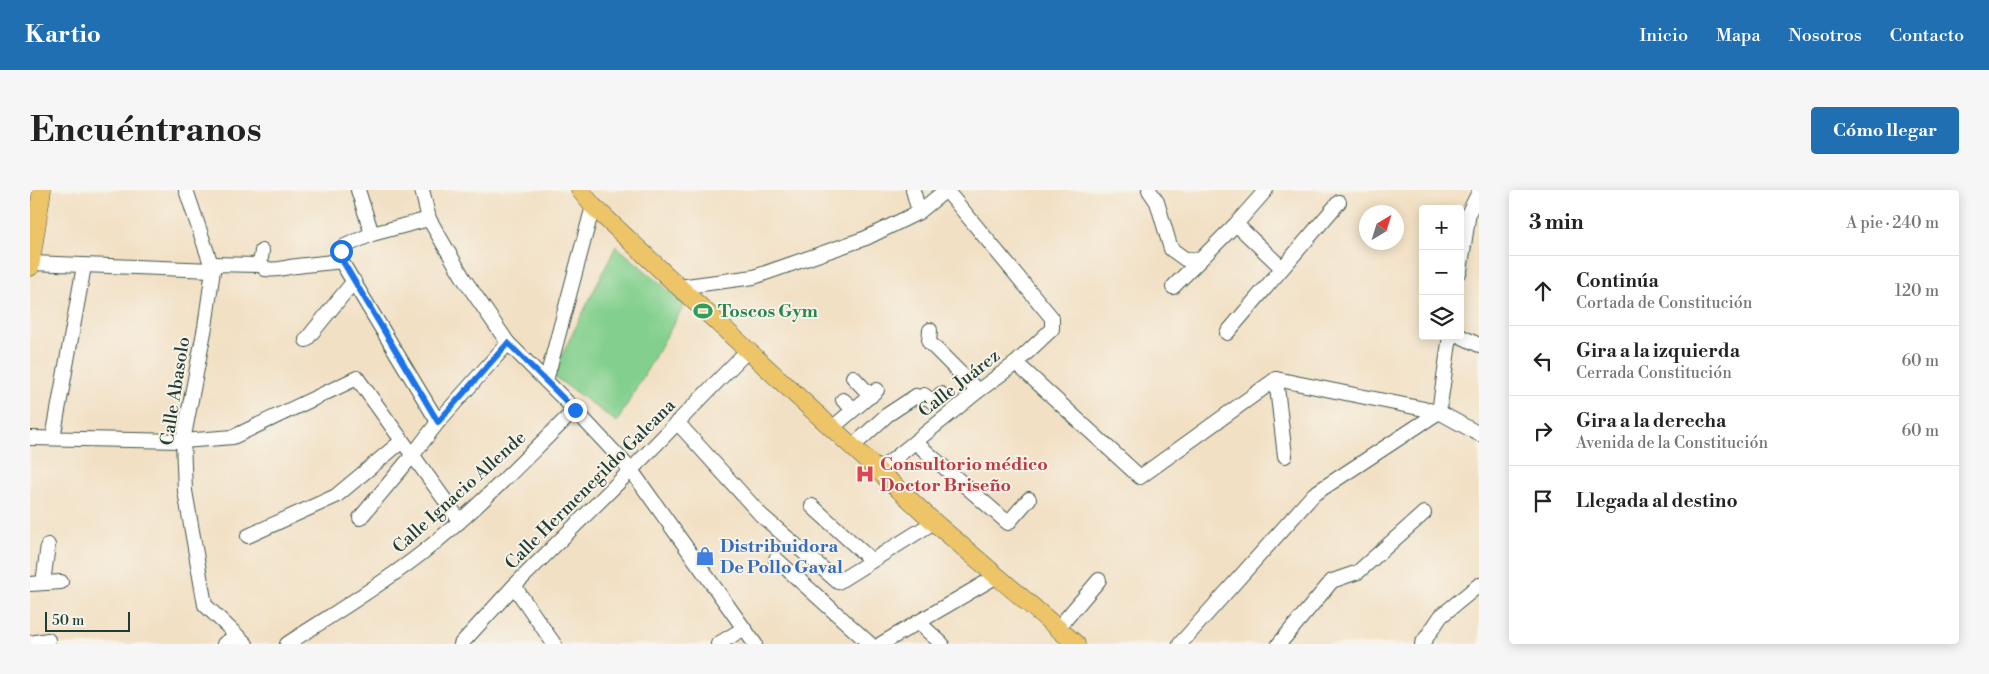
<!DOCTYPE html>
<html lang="es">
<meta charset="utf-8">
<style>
body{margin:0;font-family:"Libre Bodoni",serif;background:#f6f6f6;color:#222}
.controls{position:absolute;right:15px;top:15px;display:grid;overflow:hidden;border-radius:5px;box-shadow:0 2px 12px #0003}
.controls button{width:45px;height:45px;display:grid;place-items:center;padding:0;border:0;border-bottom:1px solid #e0e0e0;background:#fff;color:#222;font:25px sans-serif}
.compass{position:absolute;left:1329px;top:15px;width:45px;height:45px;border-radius:50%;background:#fff;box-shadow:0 2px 12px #0003;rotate:38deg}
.scale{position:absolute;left:15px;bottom:12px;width:85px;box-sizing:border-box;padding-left:5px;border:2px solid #1f3d34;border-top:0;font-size:14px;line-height:18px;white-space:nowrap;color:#1f3d34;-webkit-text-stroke:4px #f7f3e8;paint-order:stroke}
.stop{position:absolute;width:15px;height:15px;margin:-11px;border:4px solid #1a73e8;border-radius:50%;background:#fff}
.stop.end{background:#1a73e8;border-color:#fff;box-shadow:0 1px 5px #0008}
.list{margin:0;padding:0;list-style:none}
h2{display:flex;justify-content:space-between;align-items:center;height:65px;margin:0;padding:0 20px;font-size:21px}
h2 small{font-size:16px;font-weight:400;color:#767676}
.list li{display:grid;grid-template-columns:32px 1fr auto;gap:15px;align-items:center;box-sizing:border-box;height:70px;padding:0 20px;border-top:1px solid #e0e0e0}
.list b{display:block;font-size:19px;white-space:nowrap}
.list p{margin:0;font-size:16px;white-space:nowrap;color:#767676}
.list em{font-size:16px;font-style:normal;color:#767676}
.icon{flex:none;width:28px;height:28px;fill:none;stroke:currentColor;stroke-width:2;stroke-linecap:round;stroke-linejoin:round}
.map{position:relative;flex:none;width:1449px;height:454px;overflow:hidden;border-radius:5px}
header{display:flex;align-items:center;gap:30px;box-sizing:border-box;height:70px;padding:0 25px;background:#1f6fb2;color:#fff}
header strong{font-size:24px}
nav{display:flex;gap:28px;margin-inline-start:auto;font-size:18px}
.intro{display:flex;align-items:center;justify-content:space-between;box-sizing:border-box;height:120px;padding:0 30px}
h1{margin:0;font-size:35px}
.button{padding:12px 22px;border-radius:5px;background:#1f6fb2;color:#fff;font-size:18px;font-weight:700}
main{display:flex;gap:30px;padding:0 30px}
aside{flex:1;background:#fff;border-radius:5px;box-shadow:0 2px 12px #0003}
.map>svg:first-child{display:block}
.green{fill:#83d08e;stroke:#518661}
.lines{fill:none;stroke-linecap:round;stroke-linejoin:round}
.minor-casing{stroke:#3f554a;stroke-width:16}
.major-casing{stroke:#3f554a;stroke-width:19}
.minor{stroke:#fff;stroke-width:14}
.major{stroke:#eec469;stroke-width:18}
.route{stroke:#1a73e8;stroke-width:6}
.labels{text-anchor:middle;stroke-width:4;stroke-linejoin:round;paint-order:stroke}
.leisure-label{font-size:18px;font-weight:bold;fill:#27864d;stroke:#f7f3e8;text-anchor:start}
.street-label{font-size:18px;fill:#1f3d34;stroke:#f7f3e8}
.health-label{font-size:18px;font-weight:bold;fill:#be3a42;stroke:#f7f3e8;text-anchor:start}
.shop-label{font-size:18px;font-weight:bold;fill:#366cbe;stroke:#f7f3e8;text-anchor:start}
</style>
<header>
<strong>Kartio</strong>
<nav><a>Inicio</a><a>Mapa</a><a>Nosotros</a><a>Contacto</a></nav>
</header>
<div class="intro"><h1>Encuéntranos</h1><a class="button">Cómo llegar</a></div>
<main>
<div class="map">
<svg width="1449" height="454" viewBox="0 0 1449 454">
<rect width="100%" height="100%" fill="#f7f3e8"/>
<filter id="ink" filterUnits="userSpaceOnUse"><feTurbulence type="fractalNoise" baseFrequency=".02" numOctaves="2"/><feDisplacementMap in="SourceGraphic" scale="10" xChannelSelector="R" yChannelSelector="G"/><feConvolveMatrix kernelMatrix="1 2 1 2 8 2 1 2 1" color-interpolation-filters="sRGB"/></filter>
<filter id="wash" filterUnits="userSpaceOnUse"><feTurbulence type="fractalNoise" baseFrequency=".0096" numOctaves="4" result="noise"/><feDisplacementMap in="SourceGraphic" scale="20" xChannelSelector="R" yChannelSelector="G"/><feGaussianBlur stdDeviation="1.12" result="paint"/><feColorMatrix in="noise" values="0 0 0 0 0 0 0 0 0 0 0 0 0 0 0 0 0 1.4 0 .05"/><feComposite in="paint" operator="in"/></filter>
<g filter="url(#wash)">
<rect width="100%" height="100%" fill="#f2e0c4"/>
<path class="green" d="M586 56 655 114 587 232 522 185Z"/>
</g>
<g filter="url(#ink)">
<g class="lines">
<g class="minor-casing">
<g id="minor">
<path d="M156 0 183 80 175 137 153 251 155 301 175 415 216 454"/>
<path d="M328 0 342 44"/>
<path d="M392 0 399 29 434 89 478 153 545 220 601 280 725 454"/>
<path d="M883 0 889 22"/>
<path d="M1119 0 1127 12 1141 59 1155 69 1170 70"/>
<path d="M399 29 342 44 315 56 311 61V71L408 232"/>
<path d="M1206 34 1252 78"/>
<path d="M1 73 183 80"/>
<path d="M181 74 230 75 232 61"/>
<path d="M235 79C251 81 253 77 267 76 282 74 296 73 311 71"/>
<path d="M1430 81 1439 22 1449 2"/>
<path d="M649 97 724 87 836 48 889 22 916 0"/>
<path d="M1143 97 1206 34 1236 0"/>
<path d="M900 140 899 152 948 201"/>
<path d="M1197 143 1309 12"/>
<path d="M1430 146 1449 155"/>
<path d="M276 150 324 91"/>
<path d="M986 173 1110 287 1246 189 1409 222 1449 244"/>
<path d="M823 187 841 206"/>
<path d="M1246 189 1255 266"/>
<path d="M516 191 563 16"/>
<path d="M813 210 824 219"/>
<path d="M647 232 731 325 808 392 904 332"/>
<path d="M802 238 847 200"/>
<path d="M0 248 153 251 203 247 327 188 430 331"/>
<path d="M23 248 54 76"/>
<path d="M885 252 978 333 999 309"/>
<path d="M822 257 857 225 886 206 890 209 894 205 903 212 911 204"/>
<path d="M849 281 948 201 986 173 1022 139V128L916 0"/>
<path d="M782 316 841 370"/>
<path d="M330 328 382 266 408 232 478 153"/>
<path d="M218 346 306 306 372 251"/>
<path d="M746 369 840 454"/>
<path d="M13 393 18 355"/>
<path d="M0 394 31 392"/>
<path d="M484 396 524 454"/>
<path d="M888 432 912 454"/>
<path d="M1029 437 1069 390"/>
<path d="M0 453 18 450"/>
<path d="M194 454 206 446"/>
<path d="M257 454C303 424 350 396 392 363 447 320 495 268 545 220"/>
<path d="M431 454 484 396 601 280 717 161"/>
<path d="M688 454 713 439"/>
<path d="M851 454 967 386"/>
<path d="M1150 454 1284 304 1409 222 1420 146"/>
<path d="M1249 454 1302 391 1328 382 1394 323"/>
<path d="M1392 454 1411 426 1449 395"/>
</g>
</g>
<g class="major-casing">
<g id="major">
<path d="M550 0 563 16 649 97 904 332 1046 454"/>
<path d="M0 77 12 0"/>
</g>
</g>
<use href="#minor" class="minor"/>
<use href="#major" class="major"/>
</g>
</g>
<g class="lines" filter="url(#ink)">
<path class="route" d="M311 61 312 70 408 232 478 153 545 220"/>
</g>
<defs>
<g id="stadium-bare" transform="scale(1.5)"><path d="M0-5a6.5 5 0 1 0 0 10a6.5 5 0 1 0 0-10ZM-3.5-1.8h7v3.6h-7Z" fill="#2e9e5b" stroke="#f7f3e8" stroke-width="2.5" paint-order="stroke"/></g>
<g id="hospital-bare" transform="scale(1.5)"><path d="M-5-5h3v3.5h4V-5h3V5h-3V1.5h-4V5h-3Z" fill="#e0444e" stroke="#f7f3e8" stroke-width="2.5" paint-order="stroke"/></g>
<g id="shop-bare" transform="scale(1.5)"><path d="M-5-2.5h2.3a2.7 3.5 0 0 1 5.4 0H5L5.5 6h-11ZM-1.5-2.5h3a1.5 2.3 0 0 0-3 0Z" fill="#3f7fe0" stroke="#f7f3e8" stroke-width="2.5" paint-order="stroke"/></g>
</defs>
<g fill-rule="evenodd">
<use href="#stadium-bare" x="673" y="121"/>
<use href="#hospital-bare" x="835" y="284"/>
<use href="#shop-bare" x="675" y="366"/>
</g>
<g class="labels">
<g class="leisure-label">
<text x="688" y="127">Toscos Gym</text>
</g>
<g class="street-label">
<text transform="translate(929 193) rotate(-38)" y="6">Calle Juárez</text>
<text transform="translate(145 201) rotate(-81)" y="6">Calle Abasolo</text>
<text transform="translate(560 294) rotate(-45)" y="6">Calle Hermenegildo Galeana</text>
<text transform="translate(429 302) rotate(-42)" y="6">Calle Ignacio Allende</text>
</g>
<g class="health-label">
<text x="850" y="280">Consultorio médico<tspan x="850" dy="21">Doctor Briseño</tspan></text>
</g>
<g class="shop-label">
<text x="690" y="362">Distribuidora<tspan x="690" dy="21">De Pollo Gaval</tspan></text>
</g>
</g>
</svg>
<div class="controls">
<button>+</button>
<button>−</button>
<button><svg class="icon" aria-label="layers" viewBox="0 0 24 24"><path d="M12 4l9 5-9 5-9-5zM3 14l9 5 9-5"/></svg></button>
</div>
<svg class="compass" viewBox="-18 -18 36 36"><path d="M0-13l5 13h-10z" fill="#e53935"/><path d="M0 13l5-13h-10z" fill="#767676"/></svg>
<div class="scale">50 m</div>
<div class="stop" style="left:311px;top:61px"></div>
<div class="stop end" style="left:545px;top:220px"></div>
</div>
<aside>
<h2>3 min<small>A pie · 240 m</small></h2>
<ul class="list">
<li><svg class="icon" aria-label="ahead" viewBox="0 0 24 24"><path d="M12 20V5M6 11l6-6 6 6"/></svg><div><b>Continúa</b><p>Cortada de Constitución</p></div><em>120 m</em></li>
<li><svg class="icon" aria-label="left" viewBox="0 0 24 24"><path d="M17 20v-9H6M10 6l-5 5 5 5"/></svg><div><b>Gira a la izquierda</b><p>Cerrada Constitución</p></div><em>60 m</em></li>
<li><svg class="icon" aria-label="right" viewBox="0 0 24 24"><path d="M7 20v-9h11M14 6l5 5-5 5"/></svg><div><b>Gira a la derecha</b><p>Avenida de la Constitución</p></div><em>60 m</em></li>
<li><svg class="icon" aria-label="arrive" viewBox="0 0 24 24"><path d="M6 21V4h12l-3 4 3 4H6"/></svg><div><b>Llegada al destino</b></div></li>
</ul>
</aside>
</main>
